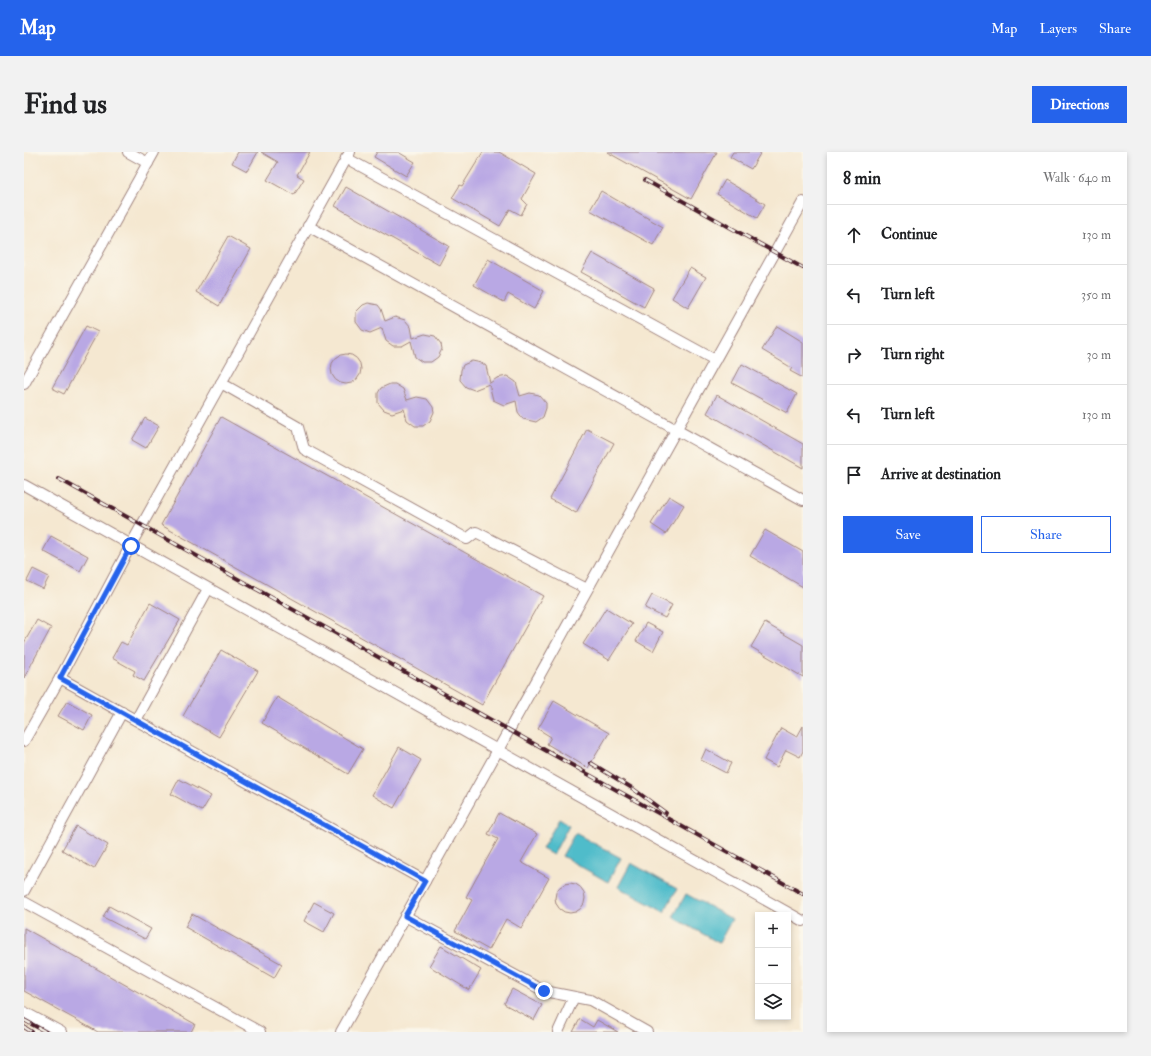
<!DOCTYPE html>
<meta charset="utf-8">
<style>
body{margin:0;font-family:"IM FELL Double Pica",serif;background:#f2f2f2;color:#202124}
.controls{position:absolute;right:12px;bottom:12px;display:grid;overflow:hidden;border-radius:0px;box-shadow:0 2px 6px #0003}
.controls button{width:36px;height:36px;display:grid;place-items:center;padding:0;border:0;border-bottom:1px solid #e0e0e0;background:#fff;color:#202124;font:20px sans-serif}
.stop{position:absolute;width:12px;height:12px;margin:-9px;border:3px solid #2563eb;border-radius:50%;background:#fff}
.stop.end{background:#2563eb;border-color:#fff;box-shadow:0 1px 4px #0008}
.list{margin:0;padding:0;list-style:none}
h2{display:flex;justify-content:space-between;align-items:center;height:52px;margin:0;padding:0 16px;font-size:17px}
h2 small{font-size:13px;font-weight:400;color:#757577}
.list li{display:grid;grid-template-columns:26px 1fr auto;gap:12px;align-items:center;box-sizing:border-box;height:60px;padding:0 16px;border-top:1px solid #e0e0e0}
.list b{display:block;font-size:15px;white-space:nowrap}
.list em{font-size:13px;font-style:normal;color:#757577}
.actions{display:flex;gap:8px;padding:12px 16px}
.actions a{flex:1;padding:9px 0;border:1px solid #2563eb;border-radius:0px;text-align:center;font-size:14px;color:#2563eb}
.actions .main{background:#2563eb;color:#fff}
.icon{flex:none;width:22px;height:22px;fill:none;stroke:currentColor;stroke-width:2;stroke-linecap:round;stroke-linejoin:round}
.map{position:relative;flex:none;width:779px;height:880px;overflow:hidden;border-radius:0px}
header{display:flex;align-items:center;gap:24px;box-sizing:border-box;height:56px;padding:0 20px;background:#2563eb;color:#fff}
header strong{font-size:19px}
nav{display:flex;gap:22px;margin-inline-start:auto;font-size:14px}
.intro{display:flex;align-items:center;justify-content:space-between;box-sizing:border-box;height:96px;padding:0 24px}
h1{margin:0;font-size:28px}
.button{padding:10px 18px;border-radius:0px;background:#2563eb;color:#fff;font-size:14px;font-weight:700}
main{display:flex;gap:24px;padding:0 24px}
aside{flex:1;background:#fff;border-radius:0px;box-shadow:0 2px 6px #0003}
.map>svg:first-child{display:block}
.water{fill:#4fbcca;stroke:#4c6e7a}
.building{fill:#b9a8e4}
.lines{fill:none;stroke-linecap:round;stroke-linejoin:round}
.minor-casing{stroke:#a0847e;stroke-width:12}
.minor{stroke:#fff;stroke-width:10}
.rail-casing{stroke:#4a1f2b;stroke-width:4}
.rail{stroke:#fbf7ec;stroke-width:2.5;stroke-dasharray:8;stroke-linecap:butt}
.route{stroke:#2563eb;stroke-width:5}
</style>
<header>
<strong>Map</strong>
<nav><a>Map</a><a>Layers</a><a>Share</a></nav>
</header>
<div class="intro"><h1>Find us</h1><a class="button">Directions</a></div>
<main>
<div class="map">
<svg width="779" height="880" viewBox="0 0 779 880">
<rect width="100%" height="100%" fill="#fbf7ec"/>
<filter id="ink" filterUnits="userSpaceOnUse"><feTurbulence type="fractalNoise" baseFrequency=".025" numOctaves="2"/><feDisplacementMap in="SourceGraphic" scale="8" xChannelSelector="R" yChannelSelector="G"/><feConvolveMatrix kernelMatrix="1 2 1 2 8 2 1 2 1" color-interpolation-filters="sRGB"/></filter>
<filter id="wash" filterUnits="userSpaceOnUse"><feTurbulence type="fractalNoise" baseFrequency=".012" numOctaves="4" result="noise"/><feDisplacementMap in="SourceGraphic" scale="16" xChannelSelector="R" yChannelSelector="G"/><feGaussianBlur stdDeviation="0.9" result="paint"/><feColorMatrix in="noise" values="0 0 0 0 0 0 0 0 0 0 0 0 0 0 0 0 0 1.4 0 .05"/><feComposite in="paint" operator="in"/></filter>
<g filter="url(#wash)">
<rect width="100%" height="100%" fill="#f5e8d1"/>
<g class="water">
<path d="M535 667 545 673 529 703 518 697Z"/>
<path d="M551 681 597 706 584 730 538 704Z"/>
<path d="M607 711 653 737 640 760 594 735Z"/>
<path d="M662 742 708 767 695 791 649 765Z"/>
</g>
<g id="blocks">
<g class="building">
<path d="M214 0H234L223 19 208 11Z"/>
<path d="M237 0H286L273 23 280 27 270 43 243 28 254 10Z"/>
<path d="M353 0H374L391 10 382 24 350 5Z"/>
<path d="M459 0H475L512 22 498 47 503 52 497 63 486 57 476 74 428 46 436 33 438 34Z"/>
<path d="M583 0H693L667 47Z"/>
<path d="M709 0H737L727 17 706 5Z"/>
<path d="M701 28 741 52 733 66 693 42Z"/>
<path d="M322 35 425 94 415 113 311 54Z"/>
<path d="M577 39 639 75 629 93 566 58Z"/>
<path d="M204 84 227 97 195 154 172 140Z"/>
<path d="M568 101 630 136 620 155 557 120Z"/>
<path d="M464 107 520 139 510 157 484 142 480 150 450 133Z"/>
<path d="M666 116 682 125 664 156 648 146Z"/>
<path d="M344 151 354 153 357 157 361 169 371 165 381 168 387 175 389 186 401 182 411 184 417 192 418 197 414 205 407 210H398L391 205 387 189 378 194H369L362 189 358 176 346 181 338 178 332 170V160L339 153Z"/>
<path d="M62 174 74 180 40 242 28 236Z"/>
<path d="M753 174 779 190V226L766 219 768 216 738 198Z"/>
<circle cx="322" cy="217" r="15"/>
<path d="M448 209 458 211 462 214 466 231 473 226 483 224 492 230 496 244 506 241 515 243 522 251V256L519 265 512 270 499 267 494 260 492 249 480 253 469 248 465 232 450 238 442 235 436 228 437 218 439 213Z"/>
<path d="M718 212 773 242 763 261 708 231Z"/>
<path d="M366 232H371L379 237 383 248 393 245 403 247 409 255 410 260 406 269 399 274H391L383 268 380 257 368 261 360 258 354 251V241L357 236Z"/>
<path d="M693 243 779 292V316L683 261Z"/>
<path d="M197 265 519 444 458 553 137 373Z"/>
<path d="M121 266 135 274 122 296 108 288Z"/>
<path d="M563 277 590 291 552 361 526 347Z"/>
<path d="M645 344 660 353 642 382 627 372Z"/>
<path d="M741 378 779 400V435L726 404Z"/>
<path d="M27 384 64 404 56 419 19 399Z"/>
<path d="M9 417 25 425 19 437 3 429Z"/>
<path d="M628 443 648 453 641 466 621 456Z"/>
<path d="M126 451 156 468 120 529 109 523 111 519 88 506 97 490 103 493Z"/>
<path d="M582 456 608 472 585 508 559 492Z"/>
<path d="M13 468 27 476 0 526V491Z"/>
<path d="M622 471 639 480 629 499 612 489Z"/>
<path d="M741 471 779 493V525L727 495Z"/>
<path d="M197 498 234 519 195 585 159 564Z"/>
<path d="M253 545 339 597 324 622 238 571Z"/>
<path d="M43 549 68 563 60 578 34 564Z"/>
<path d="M530 549 585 581 564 616 523 592 527 585 514 577Z"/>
<path d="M779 574V599L776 605 762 598 753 615 740 608 757 576 773 585Z"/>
<path d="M375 595 397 608 370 656 348 643Z"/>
<path d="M682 597 707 611 702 621 677 608Z"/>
<path d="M155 627 187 644 178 659 147 642Z"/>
<path d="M475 661 513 682 497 710 525 726 497 776 482 767 465 798 431 779 448 748 442 745 474 687 464 682Z"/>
<path d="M52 674 84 693 70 717 38 698Z"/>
<circle cx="546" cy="746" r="15"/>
<path d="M290 750 310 761 300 780 280 769Z"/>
<path d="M85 754 127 777 121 787 79 765Z"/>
<path d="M168 762 258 812 250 826 161 775Z"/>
<path d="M0 776 171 872 167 880H74L0 839Z"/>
<path d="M417 794 457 818 445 838 405 814Z"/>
<path d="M488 837 518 853 510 868 480 852Z"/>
<path d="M556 867 569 875 573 868 594 880H549Z"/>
</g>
</g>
</g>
<g filter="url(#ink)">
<use href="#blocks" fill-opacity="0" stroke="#a0847e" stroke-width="1"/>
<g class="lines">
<g class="minor-casing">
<g id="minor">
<path d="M104 0 124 11"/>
<path d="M322 6 691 208"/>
<path d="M284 74 779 348"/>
<path d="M197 231 274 275 280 297 443 387 452 380 563 437"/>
<path d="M0 232 130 0"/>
<path d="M0 333 779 769"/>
<path d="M36 526 401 729"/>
<path d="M112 568 184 437"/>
<path d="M0 589 36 526 109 389 326 0"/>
<path d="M0 739 98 560"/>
<path d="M0 750 236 880"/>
<path d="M381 764 520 839 566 848 623 880"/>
<path d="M0 860 37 880"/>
<path d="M317 880 779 50"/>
<path d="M534 880 550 845"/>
</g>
</g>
<use href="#minor" class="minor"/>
<g class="rail-casing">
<g id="rail">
<path d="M621 28 779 116"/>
<path d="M35 327 779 742"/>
<path d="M567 611 608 636 642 661"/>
<path d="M0 868 22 880"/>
<path d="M0 875 8 880"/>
</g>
</g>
<use href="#rail" class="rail"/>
</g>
</g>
<g class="lines" filter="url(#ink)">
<path class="route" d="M107 394 36 526 401 729 381 764 520 839"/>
</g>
</svg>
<div class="controls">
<button>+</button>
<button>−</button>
<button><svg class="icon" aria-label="layers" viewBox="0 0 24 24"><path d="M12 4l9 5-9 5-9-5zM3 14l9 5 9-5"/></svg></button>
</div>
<div class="stop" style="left:107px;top:394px"></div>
<div class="stop end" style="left:520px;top:839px"></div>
</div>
<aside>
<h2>8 min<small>Walk · 640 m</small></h2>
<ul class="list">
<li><svg class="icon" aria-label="ahead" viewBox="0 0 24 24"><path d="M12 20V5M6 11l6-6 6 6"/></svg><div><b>Continue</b></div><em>130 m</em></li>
<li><svg class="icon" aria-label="left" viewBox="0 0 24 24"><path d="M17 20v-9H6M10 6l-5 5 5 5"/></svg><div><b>Turn left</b></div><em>350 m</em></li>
<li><svg class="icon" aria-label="right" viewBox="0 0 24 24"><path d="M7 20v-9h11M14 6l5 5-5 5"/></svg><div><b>Turn right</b></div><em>30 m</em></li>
<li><svg class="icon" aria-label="left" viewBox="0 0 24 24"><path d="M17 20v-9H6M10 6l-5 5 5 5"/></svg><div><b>Turn left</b></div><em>130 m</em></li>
<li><svg class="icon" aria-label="arrive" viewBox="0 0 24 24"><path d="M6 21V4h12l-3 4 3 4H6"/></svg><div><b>Arrive at destination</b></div></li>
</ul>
<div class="actions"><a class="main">Save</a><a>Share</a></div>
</aside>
</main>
